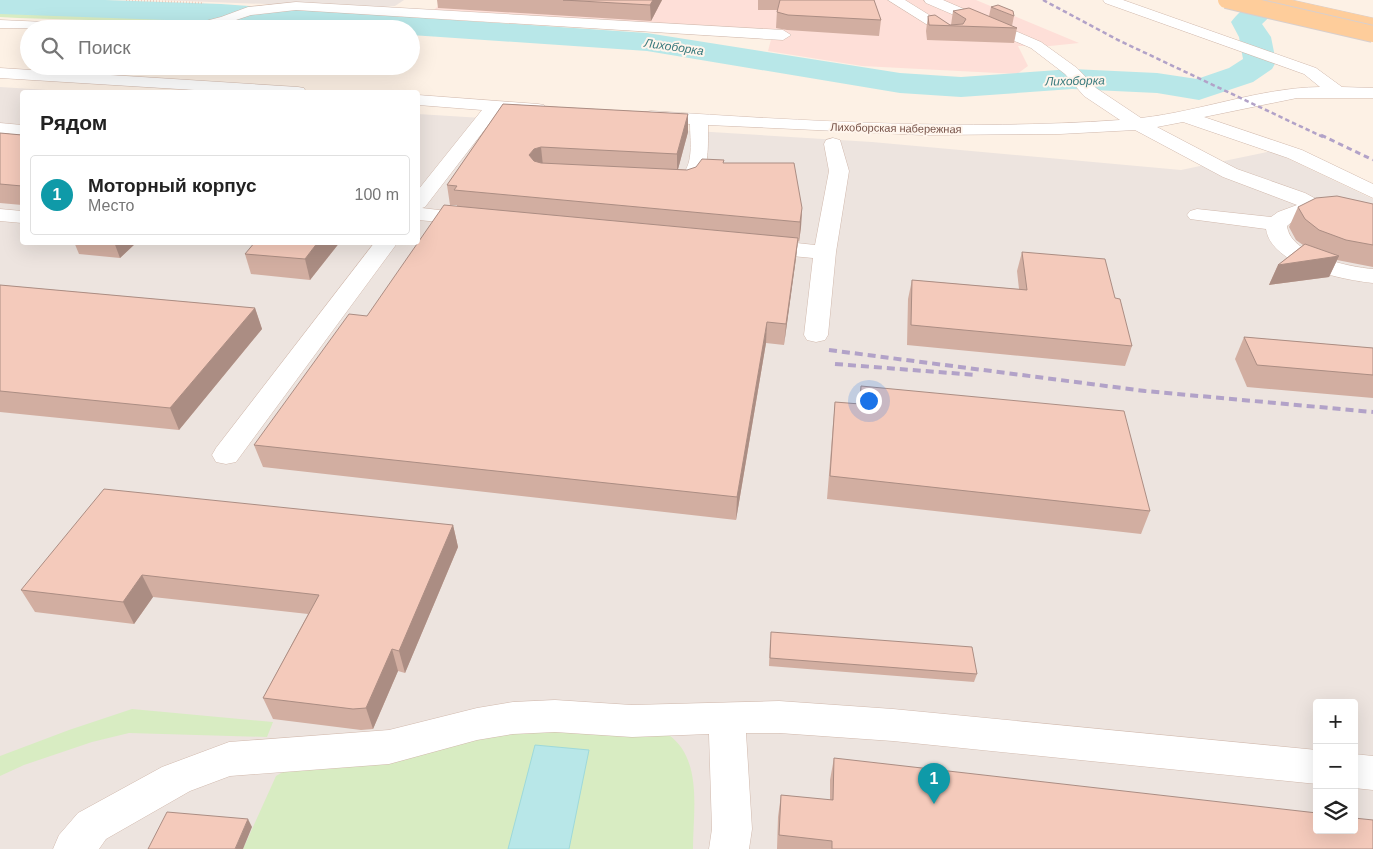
<!DOCTYPE html>
<html lang="ru">
<meta charset="utf-8">
<style>
body{margin:0;font-family:Arial,sans-serif;background:#f6f6f6;color:#222}
.controls{position:absolute;right:15px;bottom:15px;display:grid;overflow:hidden;border-radius:5px;box-shadow:0 5px 20px #0002}
.controls button{width:45px;height:45px;display:grid;place-items:center;padding:0;border:0;border-bottom:1px solid #e0e0e0;background:#fff;color:#222;font:25px sans-serif}
.you{position:absolute;left:868px;top:400px;width:18px;height:18px;margin:-12px;border:4px solid #fff;border-radius:50%;background:#1a73e8;box-shadow:0 0 0 8px #1a73e833}
.badge{display:grid;place-items:center;width:32px;height:32px;border-radius:50%;background:#b45309;color:#fff;font-size:16px;font-weight:700}
.pin{position:absolute;translate:-50% -41px;filter:drop-shadow(0 1px 2px #0008)}
.pin::after{content:'';position:absolute;top:26px;width:18px;height:15px;background:inherit;clip-path:polygon(0 0,100% 0,50% 100%)}
.list{margin:0;padding:0;list-style:none}
h2{display:flex;justify-content:space-between;align-items:center;height:65px;margin:0;padding:0 20px;font-size:21px}
h2 small{font-size:16px;font-weight:400;color:#767676}
.list li{display:grid;grid-template-columns:32px 1fr auto;gap:15px;align-items:center;box-sizing:border-box;height:80px;margin:0 10px 10px;padding:0 10px;border:1px solid #e0e0e0;border-radius:5px}
.list b{display:block;font-size:19px;white-space:nowrap}
.list p{margin:0;font-size:16px;white-space:nowrap;color:#767676}
.list em{font-size:16px;font-style:normal;color:#767676}
.icon{flex:none;width:28px;height:28px;fill:none;stroke:currentColor;stroke-width:2;stroke-linecap:round;stroke-linejoin:round}
.map{position:relative;flex:none;width:1373px;height:849px;overflow:hidden}
.search{position:absolute;background:#fff;box-shadow:0 5px 20px #0002;left:20px;top:20px;width:400px;height:55px;display:flex;align-items:center;gap:12px;box-sizing:border-box;padding:0 18px;border-radius:28px;color:#767676;font-size:19px}
.panel{position:absolute;background:#fff;box-shadow:0 5px 20px #0002;left:20px;top:90px;width:400px;height:155px;border-radius:5px}
.map>svg:first-child{display:block}
.commercial{fill:#fedfd8}
.industrial{fill:#ede4df;fill-rule:evenodd}
.green{fill:#d8ecc2}
.water{fill:#b8e7e8;stroke:#9ed9da}
.lines{fill:none;stroke-linecap:round;stroke-linejoin:round}
.river{fill:#b8e7e8;fill-rule:evenodd}
.minor-casing{stroke:#d1b9ad;stroke-width:1}
.major-casing{stroke:#d9cfcc;stroke-width:1}
.path{stroke:#d9ad9e;stroke-width:2;stroke-dasharray:0.5 2.5;stroke-linecap:butt}
.minor{fill:#fff;fill-rule:evenodd}
.major{fill:#fecd9b;fill-rule:evenodd}
.rail-far2{stroke:#b2a2c8;stroke-width:2.5;stroke-dasharray:4.5 3;stroke-linecap:butt}
.rail-far1{stroke:#b2a2c8;stroke-width:3;stroke-dasharray:5.5 4;stroke-linecap:butt}
.rail{stroke:#b2a2c8;stroke-width:4;stroke-dasharray:8 5;stroke-linecap:butt}
.major-bridge-casing{stroke:#d9cfcc;stroke-width:18;stroke-linecap:butt}
.major-bridge{stroke:#fecd9b;stroke-width:16}
.wall{fill:#d2aea1}
.shaded-wall{fill:#ab8d83}
.building{fill:#f4cabb;stroke:#ab8d83}
.labels{text-anchor:middle;stroke-width:4;stroke-linejoin:round;paint-order:stroke}
.far-street-label{font-size:11px;fill:#775349;stroke:#fff5ec}
.far-water-label{font-size:12px;font-style:italic;fill:#3b7b7e;stroke:#fff5ec}
</style>
<div class="map">
<svg width="1373" height="849" viewBox="0 0 1373 849">
<rect width="100%" height="100%" fill="#fdf1e5"/>
<path class="commercial" d="M444 0H976L1079 43 1050 46H1018L1028 66 1017 74 862 66 768 51 773 32 432 12Z"/>
<g class="industrial">
<path d="M159 0H404L395 6 373 8Z"/>
<path d="M0 87 80 92H22V242H418V114L872 142 1181 170 1272 151 1373 199V849H0ZM1317 703H1354V830H1317Z"/>
</g>
<g class="green">
<path d="M0 0H69L218 7 221 9 212 17 195 23 18 18 0 17Z"/>
<path d="M132 709 273 722 267 737 129 733 92 742 24 765 0 776V756L69 730Z"/>
<path d="M524 728 669 735C703 760 693 812 693 849H243L276 776 295 765Z"/>
</g>
<path class="water" d="M535 745 589 750 569 849H508Z"/>
<g class="lines">
<path class="river" d="M0 0H105L221 4 647 33 900 73 961 77 1072 69 1157 73 1197 79 1229 68 1243 59 1239 37 1231 22C1248 0 1261 0 1287 0L1262 24 1271 37 1276 62 1272 69 1253 82 1199 100 1157 93 1072 89 961 97 900 93 647 51 411 35V29H320L221 22 0 14Z"/>
<g class="minor-casing">
<g id="minor">
<path d="M888 0H905L955 31 947 36 942 34Z"/>
<path d="M924 0H943L1041 42 1077 68 1096 88 1141 118C1202 111 1259 88 1320 87L1304 74 1105 3 1103 0H1123L1316 68 1342 87 1373 88V98H1297L1204 117 1302 150 1373 184V198L1288 158 1183 122 1157 127 1237 169 1305 193 1322 202 1349 205 1373 211V224C1345 217 1312 204 1287 226 1290 255 1349 267 1373 269V283C1344 280 1271 266 1266 229L1190 219 1187 215 1190 211 1197 209 1271 217 1278 212 1297 205 1223 177 1135 130 1060 134 923 135 708 125C708 157 711 197 665 185L662 181 665 177 682 175C694 162 690 141 690 124L645 120 642 116 645 112 651 111C807 121 964 131 1120 120L1084 96 1065 74 1031 48 926 3Z"/>
<path d="M296 2 783 30 791 35 783 40 296 10 251 15 209 29H184L186 26 221 17 248 7Z"/>
<path d="M0 20 114 25 121 29 0 28Z"/>
<path d="M0 68 298 87 304 88 306 92H227L0 78Z"/>
<path d="M418 95 538 104 544 105 547 109 544 113 538 114 499 111 425 207 422 208 480 215 483 219 480 223 473 225 418 220V190L482 110 418 105Z"/>
<path d="M0 123 22 125V135L0 133Z"/>
<path d="M833 138 840 140 849 171 836 252 828 335 825 340 816 342 807 340 804 335 813 258 760 253 752 251 749 246 752 241 760 239 815 245 829 171 824 144 826 140Z"/>
<path d="M0 209 22 211V223L0 221Z"/>
<path d="M375 242H398L236 462 226 464 216 462 212 455 216 448Z"/>
<path d="M555 700 632 705 779 701 893 709 1317 750V784L893 741 779 733H746L752 829 749 849H709L712 829 709 734 632 737 555 732 513 734 477 740 389 764 230 776 190 791 106 839 99 849H53L59 835 78 813 162 767 229 742 389 730 477 708 513 702Z"/>
<path d="M1354 754 1373 756V790L1354 788Z"/>
</g>
</g>
<g class="major-casing">
<path id="major" d="M1265 0H1292L1373 18V26L1272 4Z"/>
</g>
<path class="path" d="M126 0 204 3"/>
<use href="#minor" class="minor"/>
<use href="#major" class="major"/>
<path class="rail-far2" d="M1043 0 1118 40 1323 137"/>
<path class="rail-far1" d="M1321 135 1373 160"/>
<g class="rail">
<path d="M829 350 1145 391 1373 412"/>
<path d="M835 364 977 375"/>
</g>
<g class="major-bridge-casing">
<path id="major-bridge" d="M1226 0 1373 34"/>
</g>
<use href="#major-bridge" class="major-bridge"/>
</g>
<g class="wall">
<path d="M437 0H662L651 21 438 8Z"/>
<path d="M758 0H874L881 20 879 36 787 30 776 28 777 10H758Z"/>
<path d="M991 7 1014 16 1012 26 1017 28 1014 43 927 40 926 31 928 16 951 25 953 11 989 16Z"/>
<path d="M503 104 688 114V132L678 169 687 170 724 163 802 208 801 227 799 242 798 241 796 258 784 345 766 343 736 520 263 467 254 445 367 316 457 206V205H450L447 185Z"/>
<path d="M0 133 22 135V205L0 203Z"/>
<path d="M1373 204V267L1337 260 1329 277 1269 285 1278 265 1303 245 1296 240 1289 227 1298 207Z"/>
<path d="M74 242H137L120 258 79 254Z"/>
<path d="M340 242 310 280 251 274 245 254Z"/>
<path d="M1022 252 1115 298 1132 346 1125 366 907 345 908 299 912 280 1019 289 1017 271Z"/>
<path d="M0 285 255 308 262 329 179 430 0 412Z"/>
<path d="M1244 337 1373 348V398L1247 387 1235 359Z"/>
<path d="M861 386 1150 511 1141 534 827 499 833 424 835 402 858 404Z"/>
<path d="M453 525 458 547 405 673 398 671 373 729 361 730 273 719 263 698 308 614 153 597 134 624 35 612 21 590Z"/>
<path d="M770 640 977 674 974 682 769 666Z"/>
<path d="M834 758 1373 849H777L778 817 781 795 830 800V780Z"/>
</g>
<g class="shaded-wall">
<path d="M653 0H662L651 21 650 5Z"/>
<path d="M688 114V132L677 173V154Z"/>
<path d="M541 147 543 166 535 168 529 155 534 149Z"/>
<path d="M802 208 801 227 799 242 800 222Z"/>
<path d="M798 238 796 258 784 345 786 324Z"/>
<path d="M114 242H137L120 258Z"/>
<path d="M318 242H340L310 280 305 259Z"/>
<path d="M1339 256 1329 277 1269 285 1278 265Z"/>
<path d="M255 308 262 329 179 430 170 408Z"/>
<path d="M767 322 766 343 736 520 737 497Z"/>
<path d="M453 525 458 547 405 673 399 651Z"/>
<path d="M142 575 153 597 134 624 123 602Z"/>
<path d="M392 649 398 671 373 729 366 708Z"/>
<path d="M248 819 252 827 243 849H235Z"/>
</g>
<g class="building">
<path d="M563 0H653L650 5Z"/>
<path d="M780 0H874L881 20 788 15 777 12Z"/>
<path d="M998 5 1013 11 1014 16 991 7Z"/>
<path d="M969 8 1017 28 929 25 928 16 935 15 950 25 963 24 966 19 953 11Z"/>
<path d="M503 104 688 114 677 154 541 147 534 149 529 155 534 161 541 163 687 170 696 167 702 159 724 160 723 163H794L802 208 800 222 454 190 457 186 447 185Z"/>
<path d="M0 133 22 135V186L0 184Z"/>
<path d="M1337 196 1373 204V245L1346 240 1319 230 1305 219 1298 207 1316 198Z"/>
<path d="M444 205 798 238 786 324 767 322 737 497 254 445 349 314 367 316Z"/>
<path d="M255 242H318L305 259 245 254Z"/>
<path d="M1305 244 1339 256 1278 265Z"/>
<path d="M1022 252 1105 259 1115 298 1120 299 1132 346 911 325 912 280 1027 290Z"/>
<path d="M0 285 255 308 170 408 0 391Z"/>
<path d="M1244 337 1373 348V375L1257 365Z"/>
<path d="M861 386 1124 411 1150 511 830 476 835 402 860 404Z"/>
<path d="M104 489 453 525 399 651 392 649 366 708 353 709 263 698 319 595 142 575 123 602 21 590Z"/>
<path d="M771 632 972 647 977 674 770 658Z"/>
<path d="M834 758 1317 813V830H1354V818L1373 820V849H832V841L779 835 781 795 833 800Z"/>
<path d="M167 812 248 819 235 849H148Z"/>
</g>
<g class="labels">
<g class="far-street-label">
<text transform="translate(896 128) rotate(1)" y="4">Лихоборская набережная</text>
</g>
<g class="far-water-label">
<text transform="translate(674 47) rotate(8)" y="4">Лихоборка</text>
<text transform="translate(1075 81) rotate(-1)" y="4">Лихоборка</text>
</g>
</g>
</svg>
<div class="controls">
<button>+</button>
<button>−</button>
<button><svg class="icon" aria-label="layers" viewBox="0 0 24 24"><path d="M12 4l9 5-9 5-9-5zM3 14l9 5 9-5"/></svg></button>
</div>
<div class="you"></div>
<div class="pin badge" style="left:934px;top:804px;background:#0f9aa8">1</div>
<div class="search"><svg class="icon" aria-label="search" viewBox="0 0 24 24"><circle cx="10" cy="10" r="6"/><path d="M15 15l6 6"/></svg>Поиск</div>
<section class="panel">
<h2>Рядом<small></small></h2>
<ul class="list">
<li><span class="badge" style="background:#0f9aa8">1</span><div><b>Моторный корпус</b><p>Место</p></div><em>100 m</em></li>
</ul>
</section>
</div>
